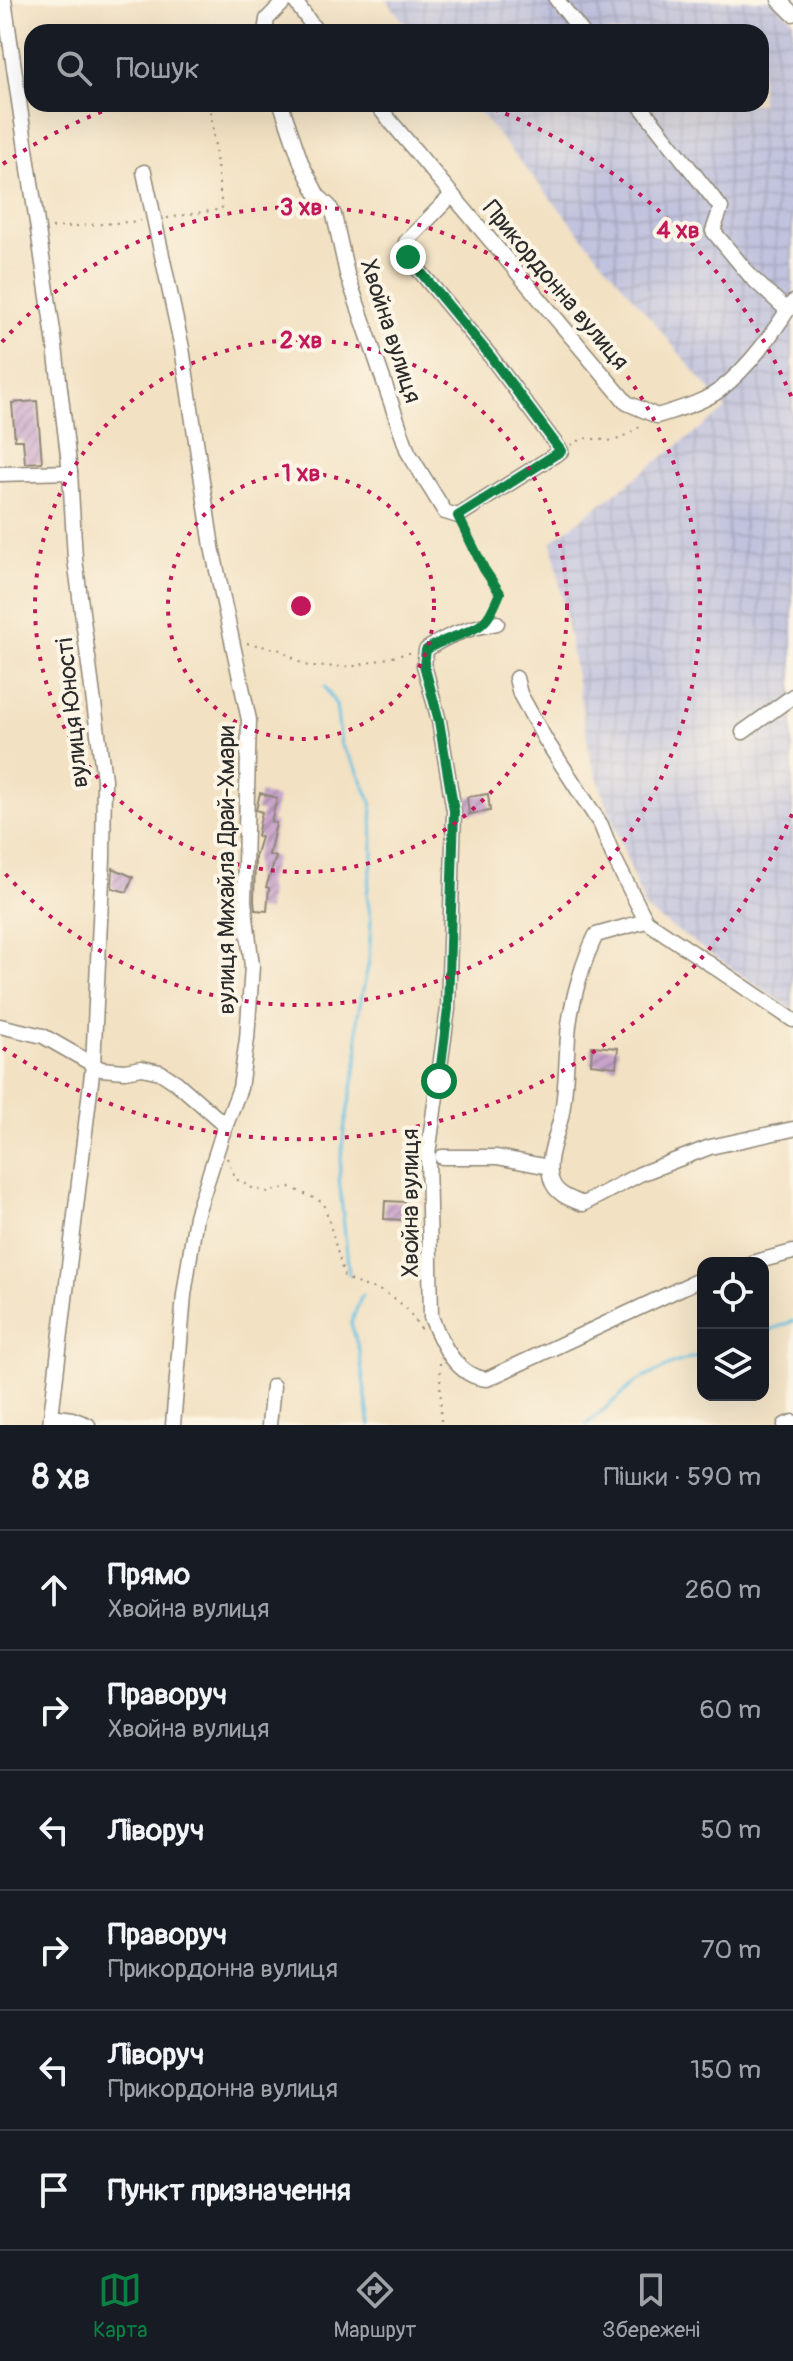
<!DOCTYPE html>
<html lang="uk">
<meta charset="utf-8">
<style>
body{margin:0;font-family:Pangolin,sans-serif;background:#20242c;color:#f1f3f6}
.controls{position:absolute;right:24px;bottom:24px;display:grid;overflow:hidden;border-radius:16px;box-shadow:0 8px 32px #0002}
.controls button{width:72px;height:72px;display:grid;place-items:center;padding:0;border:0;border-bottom:2px solid #363941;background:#171b24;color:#f1f3f6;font:40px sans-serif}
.stop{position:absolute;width:24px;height:24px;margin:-18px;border:6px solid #0b8043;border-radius:50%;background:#fff}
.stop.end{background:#0b8043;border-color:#fff;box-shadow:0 2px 8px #0008}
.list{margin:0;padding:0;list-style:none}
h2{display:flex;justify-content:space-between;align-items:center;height:104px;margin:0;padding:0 32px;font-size:34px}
h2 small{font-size:26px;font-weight:400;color:#9ea1a6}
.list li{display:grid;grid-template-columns:52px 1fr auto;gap:24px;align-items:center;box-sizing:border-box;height:120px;padding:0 32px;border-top:2px solid #363941}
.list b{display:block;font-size:30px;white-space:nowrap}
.list p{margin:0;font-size:26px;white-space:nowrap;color:#9ea1a6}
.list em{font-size:26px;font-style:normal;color:#9ea1a6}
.icon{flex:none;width:44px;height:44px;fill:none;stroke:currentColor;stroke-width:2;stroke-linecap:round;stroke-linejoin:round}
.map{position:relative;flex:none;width:793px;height:1425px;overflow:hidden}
.search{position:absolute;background:#171b24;box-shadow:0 8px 32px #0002;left:24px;right:24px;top:24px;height:88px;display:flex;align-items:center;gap:20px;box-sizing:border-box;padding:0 28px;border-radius:24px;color:#9ea1a6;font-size:30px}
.sheet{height:824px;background:#171b24}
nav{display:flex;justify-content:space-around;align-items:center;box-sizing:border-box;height:112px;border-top:2px solid #363941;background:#171b24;font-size:22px;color:#9ea1a6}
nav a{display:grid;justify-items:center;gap:4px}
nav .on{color:#0b8043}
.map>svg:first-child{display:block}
.industrial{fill:url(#industrial-grid)}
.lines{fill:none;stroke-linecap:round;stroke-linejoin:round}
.stream{stroke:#64bfe1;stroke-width:3}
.building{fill:url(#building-hatch)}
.minor-casing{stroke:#8e8676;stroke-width:17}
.path{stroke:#8e8676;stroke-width:2;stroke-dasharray:2 6;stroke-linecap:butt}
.minor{stroke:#fff;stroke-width:14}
.route{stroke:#0b8043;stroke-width:10}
.ring{fill:none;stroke:#c2185b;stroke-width:4;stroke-dasharray:4 8}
.labels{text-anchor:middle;stroke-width:8;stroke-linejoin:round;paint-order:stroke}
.street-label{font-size:24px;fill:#2b2b2b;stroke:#fcf5e5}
.centre{fill:#c2185b;stroke:#fcf5e5;stroke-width:4}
.ring-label{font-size:24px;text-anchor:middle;font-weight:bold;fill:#c2185b;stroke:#fcf5e5;stroke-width:8;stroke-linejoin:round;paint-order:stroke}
</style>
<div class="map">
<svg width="793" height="1425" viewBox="0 0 793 1425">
<defs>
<pattern id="industrial-grid" width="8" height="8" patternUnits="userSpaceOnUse" patternTransform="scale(2)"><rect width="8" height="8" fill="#c1c2dd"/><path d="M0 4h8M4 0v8" fill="none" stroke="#a6a7be"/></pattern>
<pattern id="building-hatch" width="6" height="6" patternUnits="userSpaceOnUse" patternTransform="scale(2)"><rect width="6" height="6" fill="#c9a4cb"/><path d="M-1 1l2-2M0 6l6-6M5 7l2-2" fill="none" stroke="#a386a5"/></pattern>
</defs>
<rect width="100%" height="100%" fill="#fcf5e5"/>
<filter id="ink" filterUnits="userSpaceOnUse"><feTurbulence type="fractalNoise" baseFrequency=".0125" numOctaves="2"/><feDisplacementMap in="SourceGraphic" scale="16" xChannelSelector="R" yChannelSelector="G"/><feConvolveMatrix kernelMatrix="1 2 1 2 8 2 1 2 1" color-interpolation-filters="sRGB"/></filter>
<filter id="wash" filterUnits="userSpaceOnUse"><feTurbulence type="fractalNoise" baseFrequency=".006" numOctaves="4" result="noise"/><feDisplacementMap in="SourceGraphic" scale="32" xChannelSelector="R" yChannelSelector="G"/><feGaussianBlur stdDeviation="1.8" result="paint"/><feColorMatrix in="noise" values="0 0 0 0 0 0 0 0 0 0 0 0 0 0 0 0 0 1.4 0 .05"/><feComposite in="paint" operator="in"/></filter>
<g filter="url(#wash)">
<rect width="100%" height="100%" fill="#f2e1c2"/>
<path class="industrial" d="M386 0H773L793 20V1010L645 909 591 760 552 541 726 409 472 104H761V32H412Z"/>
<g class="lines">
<g class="stream">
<path d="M325 687 336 705 341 745 356 767 372 803 373 856 367 895 371 920 369 961 357 1019 358 1056 344 1130 339 1178 349 1274"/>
<path d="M362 1295 351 1323 359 1351 370 1425"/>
<path d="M763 1333 793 1321"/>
<path d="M586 1425 636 1382 672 1364 703 1354"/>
</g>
</g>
<g id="blocks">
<g class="building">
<path d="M37 401 42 462 25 463 23 440H15L12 403Z"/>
<path d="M260 793 277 798 271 822 276 823 269 855 276 857 266 887 269 888 267 911 255 910 254 901 255 857 261 837 257 836 262 812 256 810Z"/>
<path d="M488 794 490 811 469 814 467 797Z"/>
<path d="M113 868 133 877 127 892 112 888Z"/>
<path d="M592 1046 618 1048 616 1067 591 1064Z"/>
<path d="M385 1201 407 1202 406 1220 384 1219Z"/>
</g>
</g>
</g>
<g filter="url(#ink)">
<use href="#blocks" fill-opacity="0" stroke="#8e8676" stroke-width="2"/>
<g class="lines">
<g class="minor-casing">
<g id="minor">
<path d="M4 0 54 338 70 472 75 559 104 779 103 859 93 1065 50 1425"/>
<path d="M294 0 317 32"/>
<path d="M557 0 582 32"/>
<path d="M779 0 793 14"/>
<path d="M265 32 267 19 286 0"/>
<path d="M281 104 302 165 318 196 329 206 334 215 347 274 408 452 445 512 458 516 561 451 491 357 408 257 405 250 406 242 451 196"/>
<path d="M376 104 627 403 657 416C678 409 703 403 721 389 750 366 773 333 793 302"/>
<path d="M639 104 721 208 713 231 752 278 787 310"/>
<path d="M144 172 182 348 212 547 249 720 244 901 252 966 247 1039 240 1088 222 1135 196 1216 184 1295 173 1425"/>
<path d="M0 474 70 472"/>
<path d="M497 623C472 627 446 635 426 650L424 665 439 721 454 811 448 1009 428 1154 431 1317C441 1342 456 1377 487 1379L703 1278"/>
<path d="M516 678 520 694 545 739 601 825 614 858 646 921"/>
<path d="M743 732 793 696"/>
<path d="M793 1020 646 921 596 935C583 961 573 996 569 1025 566 1053 567 1083 562 1112 559 1132 545 1158 551 1179 555 1194 570 1199 583 1204L640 1174 710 1147 793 1129"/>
<path d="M0 1026 43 1036 101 1069 125 1071 142 1068 160 1072 177 1083 225 1125"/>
<path d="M442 1157H497L549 1167"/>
<path d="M751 1263 793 1252"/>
<path d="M52 1416 72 1419 88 1425"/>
<path d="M269 1425 273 1386"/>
<path d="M785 1425 793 1422"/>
</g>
</g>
<g class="path">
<path d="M167 218 222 209 210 104"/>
<path d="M52 228 141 221"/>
<path d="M571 445 584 438 615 441 643 425"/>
<path d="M463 527 484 569 500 593 491 612"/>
<path d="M247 643 281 650 304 665 314 667 355 666 413 652"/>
<path d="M227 1158 236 1179 254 1189 269 1192 290 1187 324 1203 344 1276C355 1285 368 1286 381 1291 401 1299 411 1314 422 1331"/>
<path d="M440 1363 441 1425"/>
</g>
<use href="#minor" class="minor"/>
</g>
</g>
<g class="lines" filter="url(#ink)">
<path class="route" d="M408 257 491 357 561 451 458 516 484 569 500 593C495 604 490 619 479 626 463 636 443 638 426 650L424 665 439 721 454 811 448 1009 439 1081"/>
</g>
<g class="ring">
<circle cx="301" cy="606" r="133"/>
<circle cx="301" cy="606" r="266"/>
<path d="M2 342A399 399 0 1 1 2 870"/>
<path d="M792 814A533 533 0 0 1 3 1048M3 164A533 533 0 0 1 119 105M483 105A533 533 0 0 1 792 398"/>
</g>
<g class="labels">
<g class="street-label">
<text transform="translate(556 285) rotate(50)" y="8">Прикордонна вулиця</text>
<text transform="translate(391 331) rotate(72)" y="8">Хвойна вулиця</text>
<text transform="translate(72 713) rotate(-96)" y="8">вулиця Юності</text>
<text transform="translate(226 870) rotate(-90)" y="8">вулиця Михайла Драй-Хмари</text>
<text transform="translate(410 1203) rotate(-90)" y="8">Хвойна вулиця</text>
</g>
</g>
<circle cx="301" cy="606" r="12" class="centre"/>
<g class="ring-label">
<text x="301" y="215">3 хв</text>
<text x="678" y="238">4 хв</text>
<text x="301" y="348">2 хв</text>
<text x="301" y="481">1 хв</text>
</g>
</svg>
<div class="controls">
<button><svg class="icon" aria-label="locate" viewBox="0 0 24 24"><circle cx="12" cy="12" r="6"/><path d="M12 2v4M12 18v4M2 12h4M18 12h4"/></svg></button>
<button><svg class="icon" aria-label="layers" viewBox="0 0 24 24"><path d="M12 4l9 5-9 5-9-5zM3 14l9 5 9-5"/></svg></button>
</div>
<div class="stop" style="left:439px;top:1081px"></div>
<div class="stop end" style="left:408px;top:257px"></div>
<div class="search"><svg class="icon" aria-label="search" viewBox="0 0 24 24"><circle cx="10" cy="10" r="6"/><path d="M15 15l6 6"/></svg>Пошук</div>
</div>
<section class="sheet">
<h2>8 хв<small>Пішки · 590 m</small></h2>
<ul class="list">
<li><svg class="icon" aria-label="ahead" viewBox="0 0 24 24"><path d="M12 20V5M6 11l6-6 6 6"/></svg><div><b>Прямо</b><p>Хвойна вулиця</p></div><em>260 m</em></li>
<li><svg class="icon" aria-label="right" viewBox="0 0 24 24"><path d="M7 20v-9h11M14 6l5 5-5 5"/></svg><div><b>Праворуч</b><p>Хвойна вулиця</p></div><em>60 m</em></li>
<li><svg class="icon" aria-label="left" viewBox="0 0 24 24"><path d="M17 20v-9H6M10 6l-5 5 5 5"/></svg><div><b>Ліворуч</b></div><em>50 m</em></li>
<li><svg class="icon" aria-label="right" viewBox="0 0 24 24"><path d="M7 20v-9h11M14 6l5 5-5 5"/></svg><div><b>Праворуч</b><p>Прикордонна вулиця</p></div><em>70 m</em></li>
<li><svg class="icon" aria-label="left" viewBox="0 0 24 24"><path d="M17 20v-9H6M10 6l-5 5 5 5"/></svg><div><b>Ліворуч</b><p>Прикордонна вулиця</p></div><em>150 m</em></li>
<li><svg class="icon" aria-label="arrive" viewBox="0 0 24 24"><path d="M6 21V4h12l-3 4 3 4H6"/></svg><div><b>Пункт призначення</b></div></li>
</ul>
</section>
<nav>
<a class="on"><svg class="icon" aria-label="map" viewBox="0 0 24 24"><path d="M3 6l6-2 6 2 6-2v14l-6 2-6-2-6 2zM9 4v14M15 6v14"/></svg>Карта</a>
<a><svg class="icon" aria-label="directions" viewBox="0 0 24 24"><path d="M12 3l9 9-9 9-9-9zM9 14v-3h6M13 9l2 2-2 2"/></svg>Маршрут</a>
<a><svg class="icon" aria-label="saved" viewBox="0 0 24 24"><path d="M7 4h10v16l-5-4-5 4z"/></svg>Збережені</a>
</nav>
